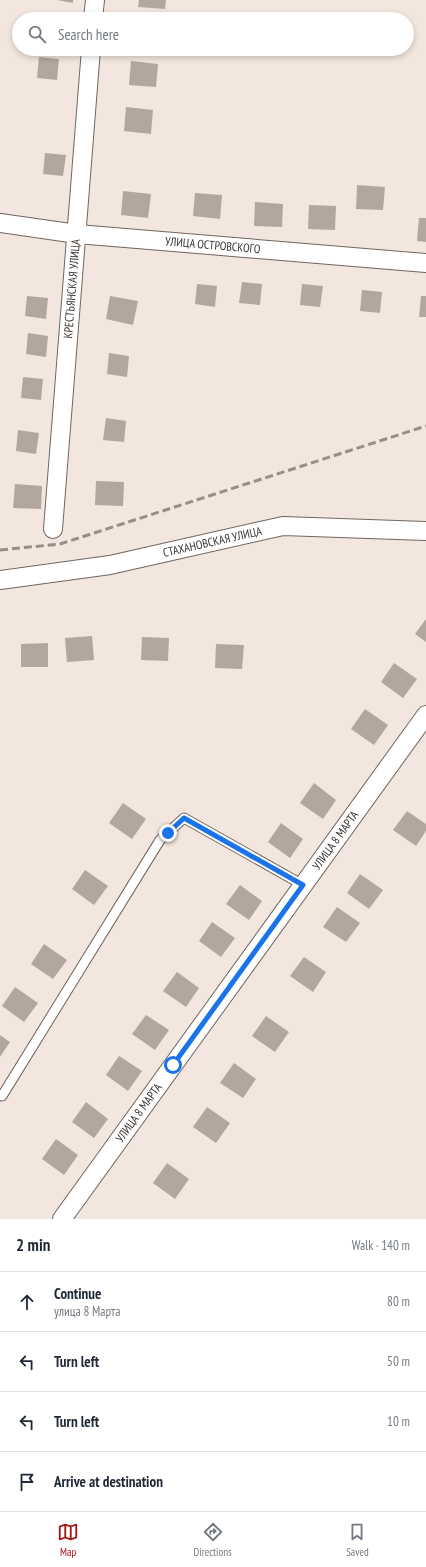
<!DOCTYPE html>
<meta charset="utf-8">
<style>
body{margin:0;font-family:"PT Sans Narrow",sans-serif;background:#f6f6f7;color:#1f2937}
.stop{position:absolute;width:12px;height:12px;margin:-9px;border:3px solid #1a73e8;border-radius:50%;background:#fff}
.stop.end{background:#1a73e8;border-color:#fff;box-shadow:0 1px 4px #0008}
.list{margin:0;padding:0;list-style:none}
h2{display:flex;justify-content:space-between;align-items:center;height:52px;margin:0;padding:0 16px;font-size:17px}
h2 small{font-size:13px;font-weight:400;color:#747a83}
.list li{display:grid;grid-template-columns:26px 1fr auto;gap:12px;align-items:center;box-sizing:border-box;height:60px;padding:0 16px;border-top:1px solid #e0e1e3}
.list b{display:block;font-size:15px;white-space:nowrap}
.list p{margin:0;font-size:13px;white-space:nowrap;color:#747a83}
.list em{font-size:13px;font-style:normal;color:#747a83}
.icon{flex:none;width:22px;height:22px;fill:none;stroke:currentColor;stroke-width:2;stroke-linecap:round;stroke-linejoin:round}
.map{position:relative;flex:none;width:426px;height:1219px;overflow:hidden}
.search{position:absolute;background:#fff;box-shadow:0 2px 6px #0003;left:12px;right:12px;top:12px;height:44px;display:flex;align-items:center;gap:10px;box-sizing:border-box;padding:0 14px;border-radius:22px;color:#747a83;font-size:15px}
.sheet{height:292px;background:#fff}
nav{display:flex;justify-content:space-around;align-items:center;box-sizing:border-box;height:56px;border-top:1px solid #e0e1e3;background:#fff;font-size:11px;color:#747a83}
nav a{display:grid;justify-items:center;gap:2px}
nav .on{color:#a81418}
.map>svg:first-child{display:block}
.building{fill:#b2a79f}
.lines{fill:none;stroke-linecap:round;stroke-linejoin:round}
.lane-casing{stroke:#70665f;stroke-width:11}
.street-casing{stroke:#70665f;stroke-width:20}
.lane{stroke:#fff;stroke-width:9}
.street{stroke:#fff;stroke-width:18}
.rail{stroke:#968e88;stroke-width:3;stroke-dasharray:8 4;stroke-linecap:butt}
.route{stroke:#1a73e8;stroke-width:5}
.labels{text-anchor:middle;stroke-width:3;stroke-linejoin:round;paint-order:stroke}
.street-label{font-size:12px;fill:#3a3532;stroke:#fdf4ed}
</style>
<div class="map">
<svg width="426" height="1219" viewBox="0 0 426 1219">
<rect width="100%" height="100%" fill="#f2e6de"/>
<g class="building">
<path d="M57 0H73V3Z"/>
<path d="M139 0H166L165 9 138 7Z"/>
<path d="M39 57 59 59 57 80 37 78Z"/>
<path d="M131 61 158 64 156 87 129 85Z"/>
<path d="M126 107 153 110 151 134 124 131Z"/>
<path d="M45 153 66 155 63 176 43 174Z"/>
<path d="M357 185 385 187 383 210 356 209Z"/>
<path d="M123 191 151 194 148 218 121 215Z"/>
<path d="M195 193 222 195 220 219 193 216Z"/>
<path d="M255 202 283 204 282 227 254 226Z"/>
<path d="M309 205 336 206 335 230 308 229Z"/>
<path d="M419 218H426V242L417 241Z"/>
<path d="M242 282 262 284 260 305 239 303Z"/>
<path d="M197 284 217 286 215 307 195 304Z"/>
<path d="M302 284 323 286 320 307 300 305Z"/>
<path d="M362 290 382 292 380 313 360 311Z"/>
<path d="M27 296 48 298 46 319 25 316Z"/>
<path d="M110 296 138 301 133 325 106 319Z"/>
<path d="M421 296H426V317H419Z"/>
<path d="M28 333 48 336 46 357 26 354Z"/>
<path d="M109 353 129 356 127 377 107 374Z"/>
<path d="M23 377 43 379 41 400 21 398Z"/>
<path d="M106 418 126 421 124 442 103 440Z"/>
<path d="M18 430 39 433 36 454 16 451Z"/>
<path d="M96 481 124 482 123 506 95 505Z"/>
<path d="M15 484 42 486 41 509 13 508Z"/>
<path d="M426 619V642L415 634Z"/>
<path d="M92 636 94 660 67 662 65 638Z"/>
<path d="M142 637 169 638 168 661 141 660Z"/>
<path d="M48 643V667H21V644Z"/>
<path d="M216 644 244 645 242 669 215 668Z"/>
<path d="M394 663 417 679 403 698 381 682Z"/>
<path d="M365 709 388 725 374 745 351 729Z"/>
<path d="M314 783 336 800 323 819 300 803Z"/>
<path d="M123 803 146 819 132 839 109 823Z"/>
<path d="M407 811 426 824V831L416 846 393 830Z"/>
<path d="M281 823 303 839 290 858 268 842Z"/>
<path d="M85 870 108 886 94 905 72 889Z"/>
<path d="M360 874 383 890 369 909 347 893Z"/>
<path d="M240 885 262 901 249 920 226 904Z"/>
<path d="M337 907 360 923 346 942 323 927Z"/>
<path d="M212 922 235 938 221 957 199 941Z"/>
<path d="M44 944 67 960 53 979 31 964Z"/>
<path d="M304 957 326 972 313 992 290 976Z"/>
<path d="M177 972 199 988 186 1007 163 991Z"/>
<path d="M15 987 38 1003 24 1022 2 1006Z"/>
<path d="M146 1015 169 1030 155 1050 132 1034Z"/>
<path d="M266 1016 289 1032 275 1052 252 1036Z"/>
<path d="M0 1035 10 1042 0 1057Z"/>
<path d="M119 1056 142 1071 128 1091 106 1075Z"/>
<path d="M234 1063 256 1079 243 1098 220 1083Z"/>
<path d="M86 1102 108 1119 94 1138 72 1122Z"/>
<path d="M207 1107 230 1123 216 1143 193 1127Z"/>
<path d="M56 1139 78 1155 64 1175 42 1159Z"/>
<path d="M167 1163 189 1179 175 1199 153 1183Z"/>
</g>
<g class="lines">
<g class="lane-casing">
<path id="lane" d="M2 1096 160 840 184 818 303 885"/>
</g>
<g class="street-casing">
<g id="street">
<path d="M93 19 95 0"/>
<path id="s1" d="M0 223 77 234 426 263"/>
<path id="s2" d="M53 529 91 49"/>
<path id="s3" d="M0 580 110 565 283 526 426 531"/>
<path id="s4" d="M62 1219 426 715"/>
</g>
</g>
<use href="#lane" class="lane"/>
<use href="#street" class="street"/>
<path class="rail" d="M0 550 60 544 426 426"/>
</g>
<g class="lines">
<path class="route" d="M168 833 184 818 303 885 173 1065"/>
</g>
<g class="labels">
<g class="street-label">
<text dy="4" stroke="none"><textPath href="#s1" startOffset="214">УЛИЦА ОСТРОВСКОГО</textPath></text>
<text dy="4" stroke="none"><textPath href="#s2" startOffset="241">КРЕСТЬЯНСКАЯ УЛИЦА</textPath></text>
<text dy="4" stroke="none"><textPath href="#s3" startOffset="216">СТАХАНОВСКАЯ УЛИЦА</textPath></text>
<text dy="4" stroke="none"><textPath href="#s4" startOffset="467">УЛИЦА 8 МАРТА</textPath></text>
<text dy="4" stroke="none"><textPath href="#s4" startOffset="131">УЛИЦА 8 МАРТА</textPath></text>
</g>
</g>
</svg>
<div class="stop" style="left:173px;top:1065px"></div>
<div class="stop end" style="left:168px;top:833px"></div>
<div class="search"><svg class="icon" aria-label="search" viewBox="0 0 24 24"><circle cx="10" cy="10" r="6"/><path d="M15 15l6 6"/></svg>Search here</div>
</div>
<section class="sheet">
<h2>2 min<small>Walk · 140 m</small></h2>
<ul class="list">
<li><svg class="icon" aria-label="ahead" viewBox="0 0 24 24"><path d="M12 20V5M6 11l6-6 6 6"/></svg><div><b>Continue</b><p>улица 8 Марта</p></div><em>80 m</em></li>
<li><svg class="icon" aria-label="left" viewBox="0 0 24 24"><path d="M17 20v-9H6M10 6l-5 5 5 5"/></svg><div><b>Turn left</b></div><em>50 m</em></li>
<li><svg class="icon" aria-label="left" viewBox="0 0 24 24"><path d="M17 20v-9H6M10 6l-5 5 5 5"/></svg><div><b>Turn left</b></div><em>10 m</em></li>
<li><svg class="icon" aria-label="arrive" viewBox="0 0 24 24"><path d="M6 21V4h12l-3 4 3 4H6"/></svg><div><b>Arrive at destination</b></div></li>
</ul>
</section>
<nav>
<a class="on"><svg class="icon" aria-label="map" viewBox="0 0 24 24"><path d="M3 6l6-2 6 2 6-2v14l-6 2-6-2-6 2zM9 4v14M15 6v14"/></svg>Map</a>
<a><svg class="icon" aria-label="directions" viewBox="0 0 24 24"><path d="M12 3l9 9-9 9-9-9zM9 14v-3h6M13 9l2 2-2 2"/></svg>Directions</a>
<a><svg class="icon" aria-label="saved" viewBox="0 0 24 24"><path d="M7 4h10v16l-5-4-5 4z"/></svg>Saved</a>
</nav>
